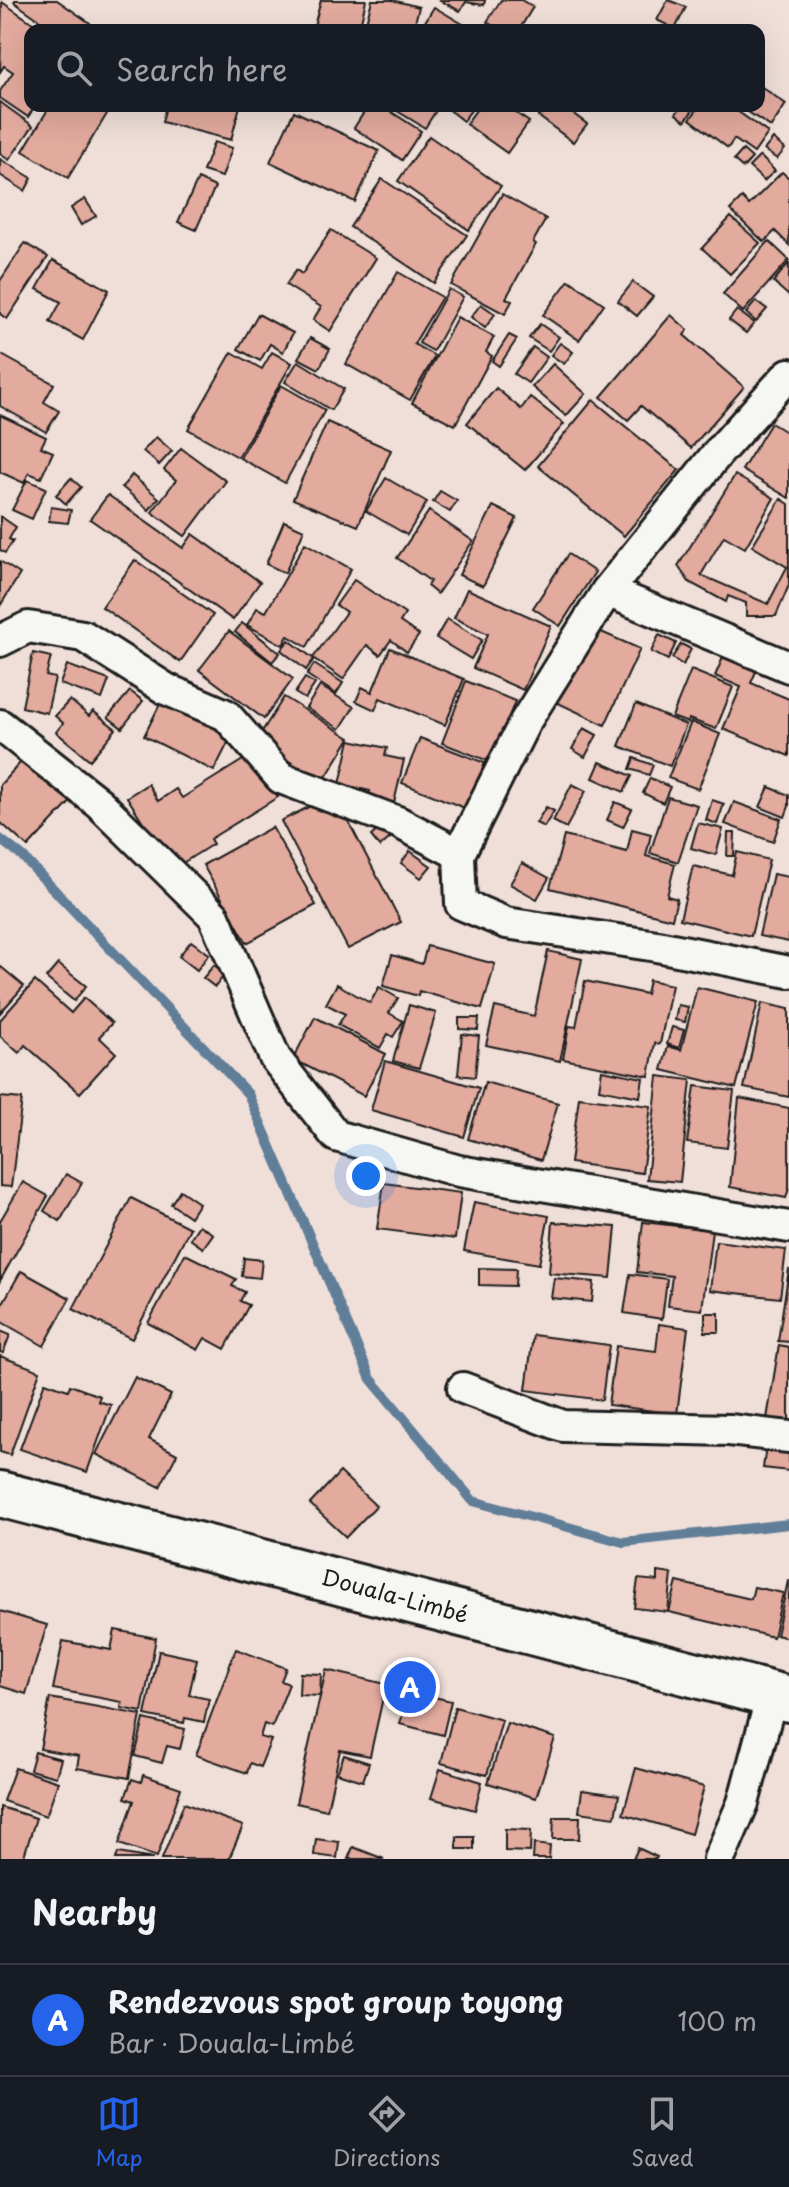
<!DOCTYPE html>
<meta charset="utf-8">
<style>
body{margin:0;font-family:"Playpen Sans",sans-serif;background:#20242c;color:#f1f3f6}
.you{position:absolute;left:366px;top:1176px;width:28px;height:28px;margin:-20px;border:6px solid #fff;border-radius:50%;background:#1a73e8;box-shadow:0 0 0 12px #1a73e833}
.badge{display:grid;place-items:center;width:52px;height:52px;border-radius:50%;background:#2563eb;color:#fff;font-size:26px;font-weight:700}
.pin{position:absolute;translate:-50% -50%;border:4px solid #fff;box-shadow:0 2px 8px #0006}
.list{margin:0;padding:0;list-style:none}
h2{display:flex;justify-content:space-between;align-items:center;height:104px;margin:0;padding:0 32px;font-size:34px}
h2 small{font-size:26px;font-weight:400;color:#9ea1a6}
.list li{display:grid;grid-template-columns:52px 1fr auto;gap:24px;align-items:center;box-sizing:border-box;height:112px;padding:0 32px;border-top:2px solid #363941}
.list b{display:block;font-size:30px;white-space:nowrap}
.list p{margin:0;font-size:26px;white-space:nowrap;color:#9ea1a6}
.list em{font-size:26px;font-style:normal;color:#9ea1a6}
.icon{flex:none;width:44px;height:44px;fill:none;stroke:currentColor;stroke-width:2;stroke-linecap:round;stroke-linejoin:round}
.map{position:relative;flex:none;width:789px;height:1859px;overflow:hidden}
.search{position:absolute;background:#171b24;box-shadow:0 8px 32px #0002;left:24px;right:24px;top:24px;height:88px;display:flex;align-items:center;gap:20px;box-sizing:border-box;padding:0 28px;border-radius:16px;color:#9ea1a6;font-size:30px}
.sheet{height:216px;background:#171b24}
nav{display:flex;justify-content:space-around;align-items:center;box-sizing:border-box;height:112px;border-top:2px solid #363941;background:#171b24;font-size:22px;color:#9ea1a6}
nav a{display:grid;justify-items:center;gap:4px}
nav .on{color:#2563eb}
.map>svg:first-child{display:block}
.lines{fill:none;stroke-linecap:round;stroke-linejoin:round}
.stream{stroke:#607e98;stroke-width:10}
.building{fill:#e3aa9e;stroke:#1c1c1c;stroke-width:2}
.minor-casing{stroke:#1c1c1c;stroke-width:36}
.trunk-casing{stroke:#1c1c1c;stroke-width:50}
.minor{stroke:#f6f6f2;stroke-width:30}
.trunk{stroke:#f6f6f2;stroke-width:44}
.labels{text-anchor:middle;stroke-width:7;stroke-linejoin:round;paint-order:stroke}
.street-label{font-size:22px;fill:#1c1c1c;stroke:#f6f6f2}
</style>
<div class="map">
<svg width="789" height="1859" viewBox="0 0 789 1859">
<rect width="100%" height="100%" fill="#f0dfd9"/>
<filter id="ink" filterUnits="userSpaceOnUse"><feTurbulence type="fractalNoise" baseFrequency=".0125" numOctaves="2"/><feDisplacementMap in="SourceGraphic" scale="16" xChannelSelector="R" yChannelSelector="G"/><feConvolveMatrix kernelMatrix="1 2 1 2 8 2 1 2 1" color-interpolation-filters="sRGB"/></filter>
<g filter="url(#ink)">
<g class="lines">
<path class="stream" d="M0 839 23 857 248 1094 371 1379 473 1501 623 1542 789 1524"/>
</g>
<g class="building">
<path d="M15 0H57L90 23 86 30H54L14 2Z"/>
<path d="M321 0H366L359 30H313Z"/>
<path d="M372 0H392L419 7 413 30H364Z"/>
<path d="M439 0H485L484 5 466 2 460 11Z"/>
<path d="M501 0H521L533 7 519 30H500L487 22Z"/>
<path d="M668 0 686 7 675 29 657 20Z"/>
<path d="M2 2 43 30H30V106H35L28 117 0 98V91L13 72 4 66 0 72Z"/>
<path d="M434 7 473 30H420Z"/>
<path d="M759 85 786 104 771 127 739 106H759Z"/>
<path d="M0 102 33 126 9 160 0 154Z"/>
<path d="M50 106H104L110 109 68 178 23 151Z"/>
<path d="M166 106H240L231 140 162 122Z"/>
<path d="M368 106H382L421 131 402 160 354 128Z"/>
<path d="M389 106H439L425 128Z"/>
<path d="M444 106H474L463 121Z"/>
<path d="M479 106H506L529 122 507 153 466 124Z"/>
<path d="M545 106H551L560 113 564 107 587 124 573 142 538 116Z"/>
<path d="M681 106H696L685 121 676 114Z"/>
<path d="M700 106H730L768 133 754 153 734 139 728 148 690 119Z"/>
<path d="M294 111 379 151 355 202 270 162Z"/>
<path d="M429 136 501 186 469 230 398 181Z"/>
<path d="M773 139 785 149 777 159 764 150Z"/>
<path d="M214 142 232 148 222 177 203 171Z"/>
<path d="M743 150 752 158 743 168 734 160Z"/>
<path d="M760 156 775 171 764 181 749 167Z"/>
<path d="M0 159 32 178 25 191 0 175Z"/>
<path d="M782 172 789 178V245L775 231 764 242 730 210 742 198 749 205Z"/>
<path d="M198 179 215 187 196 230 178 222Z"/>
<path d="M382 179 467 235 434 283 350 227Z"/>
<path d="M502 194 546 219 533 242 536 244 506 298 512 301 505 314 451 285Z"/>
<path d="M85 199 96 216 81 225 71 208Z"/>
<path d="M731 217 760 243 730 274 702 248Z"/>
<path d="M331 230 376 258 330 331 313 320 321 307 286 285 296 270 302 274Z"/>
<path d="M769 241 789 260 743 312 723 294Z"/>
<path d="M25 243 48 257 7 319 0 314V281Z"/>
<path d="M53 260 109 290 83 340 50 322 61 302 37 289Z"/>
<path d="M789 263V296L773 282Z"/>
<path d="M398 272 442 297 414 344 435 356 410 400 346 364Z"/>
<path d="M569 280 604 304 579 340 543 315Z"/>
<path d="M633 282 653 297 637 316 618 301Z"/>
<path d="M449 289 463 297 433 351 419 343Z"/>
<path d="M756 301 767 309 756 322 746 313Z"/>
<path d="M481 304 495 314 485 328 471 317Z"/>
<path d="M737 310 754 323 746 333 729 320Z"/>
<path d="M258 314 293 333 283 352 270 344 260 361 238 349Z"/>
<path d="M671 315 688 330 684 335 744 387 691 448 641 406 628 420 601 397Z"/>
<path d="M457 317 494 337 486 352 492 356 455 425 412 403Z"/>
<path d="M540 324 559 337 549 351 529 338Z"/>
<path d="M509 335 517 339 499 366 492 361Z"/>
<path d="M310 338 330 349 319 369 298 358Z"/>
<path d="M560 343 573 352 564 364 551 355Z"/>
<path d="M533 347 547 357 528 383 514 374Z"/>
<path d="M232 352 262 369 272 352 292 363 238 457 188 429Z"/>
<path d="M0 354 54 384 44 402 59 411 46 432 0 406Z"/>
<path d="M298 361 344 389 331 410 285 382Z"/>
<path d="M553 364 586 394 566 416 532 387Z"/>
<path d="M281 385 325 410 285 483 240 458Z"/>
<path d="M496 388 521 409 530 397 564 424 525 470 467 423Z"/>
<path d="M593 400 679 470 624 536 538 466Z"/>
<path d="M0 415 46 437 41 447 53 452 41 478 29 473 24 483 0 472Z"/>
<path d="M327 422 391 450 358 526 293 499Z"/>
<path d="M771 423 789 434V498L742 470Z"/>
<path d="M156 437 172 451 159 465 143 451Z"/>
<path d="M181 448 226 481 185 536 152 512 176 480 164 470Z"/>
<path d="M132 475 159 498 149 510 122 487Z"/>
<path d="M735 475 774 498 745 548 724 536 701 575 768 604 787 567 752 546 781 499 789 504V585L776 616H746V603L728 596 726 602 689 582 678 566Z"/>
<path d="M71 478 81 487 66 504 56 495Z"/>
<path d="M386 478 427 502 407 535 366 511Z"/>
<path d="M27 480 46 488 32 519 12 510Z"/>
<path d="M440 491 457 501 450 512 433 502Z"/>
<path d="M108 495 183 548 193 534 260 582 233 620 90 519Z"/>
<path d="M493 506 517 518 483 586 459 575Z"/>
<path d="M51 507 71 510 68 523 49 521Z"/>
<path d="M429 511 473 541 437 594 427 586 430 581 397 558Z"/>
<path d="M0 516 16 527 9 539 13 541 5 553 0 550Z"/>
<path d="M284 521 304 530 285 573 266 564Z"/>
<path d="M305 543 351 569 307 647 288 636 283 645 247 625 257 608 266 612Z"/>
<path d="M568 554 595 572 560 626 533 608Z"/>
<path d="M135 560 213 615 180 662 102 607Z"/>
<path d="M0 561 20 574 0 606Z"/>
<path d="M354 580 405 614 400 622 419 635 407 652 391 640 380 655 367 645 343 679 313 658 346 612 336 605Z"/>
<path d="M467 589 551 626 523 690 473 668 488 634 454 618Z"/>
<path d="M447 619 482 640 471 659 436 638Z"/>
<path d="M242 623 280 653 272 662 235 632Z"/>
<path d="M590 627 640 649 605 725 556 702Z"/>
<path d="M229 631 293 679 264 719 199 670Z"/>
<path d="M659 635 676 643 668 660 651 652Z"/>
<path d="M289 640 314 659 306 670 281 650Z"/>
<path d="M681 644 691 649 683 665 672 658Z"/>
<path d="M390 648 464 679 445 725 380 698 375 710 356 701 362 687 372 692Z"/>
<path d="M727 648 760 662 751 683 789 699V756L723 729 741 687 715 676Z"/>
<path d="M33 653 51 657 46 676 55 678 47 713 22 707Z"/>
<path d="M314 664 343 683 336 694 307 675Z"/>
<path d="M67 665 109 680 102 699 60 684Z"/>
<path d="M691 670 733 687 716 729 689 719 688 723 672 717Z"/>
<path d="M305 678 315 684 305 699 295 693Z"/>
<path d="M466 681 515 701 491 762 442 743Z"/>
<path d="M320 686 354 707 340 729 306 708Z"/>
<path d="M130 691 143 701 122 728 108 717Z"/>
<path d="M284 697 350 738 323 782 256 741Z"/>
<path d="M163 698 233 733 214 771 144 736Z"/>
<path d="M70 700 89 716 93 711 116 729 90 760 56 732 63 723 55 716Z"/>
<path d="M636 704 686 725 670 766 619 746Z"/>
<path d="M691 722 720 734 698 789 668 778Z"/>
<path d="M584 728 597 735 585 757 572 749Z"/>
<path d="M420 738 485 763 467 809 402 783Z"/>
<path d="M350 740 387 748 385 756 404 760 394 803 368 797 370 791 340 784Z"/>
<path d="M29 753 76 796 28 847 0 822V785Z"/>
<path d="M251 755 278 797 210 839 213 844 173 869 127 797 148 784 158 801 176 789 182 798Z"/>
<path d="M634 758 653 765 649 775 630 769Z"/>
<path d="M600 762 632 776 624 792 593 778Z"/>
<path d="M650 778 670 787 663 803 643 793Z"/>
<path d="M572 784 586 791 566 828 553 821Z"/>
<path d="M769 787 789 795V806L785 817 760 807Z"/>
<path d="M334 794 401 922 348 949 281 821Z"/>
<path d="M668 797 697 805 678 862 650 853Z"/>
<path d="M712 800 724 804 717 824 706 820Z"/>
<path d="M615 802 632 809 623 827 607 820Z"/>
<path d="M734 802 781 819 773 842 725 824Z"/>
<path d="M546 807 554 811 544 827 536 823Z"/>
<path d="M698 823 723 829 716 855 691 848Z"/>
<path d="M272 827 316 905 247 943 203 865Z"/>
<path d="M380 828 390 838 380 847 371 836Z"/>
<path d="M632 829 651 834 646 856 675 864 667 896 677 899 672 919 550 888 564 836 627 852Z"/>
<path d="M728 833H735L734 856H727Z"/>
<path d="M410 851 431 866 421 878 401 863Z"/>
<path d="M737 852 769 860 751 936 680 919 693 866 732 875Z"/>
<path d="M522 863 549 878 537 899 510 884Z"/>
<path d="M773 874 789 877V942L759 936Z"/>
<path d="M191 941 209 954 197 970 179 956Z"/>
<path d="M427 946 495 964 482 1009 419 991 418 996 383 986 392 955 422 964Z"/>
<path d="M548 951 582 959 560 1061 486 1045 495 1007 534 1016Z"/>
<path d="M58 964 86 986 74 1001 46 978Z"/>
<path d="M214 965 225 974 215 987 203 978Z"/>
<path d="M0 966 24 986 0 1013Z"/>
<path d="M649 980 672 985 660 1044 655 1043 649 1076 563 1059 569 1026 576 1027 585 981 646 994Z"/>
<path d="M35 981 71 1013 84 998 112 1023 99 1037 116 1053 80 1093 25 1045 19 1053 0 1036V1020Z"/>
<path d="M337 984 370 1003 379 987 398 998 389 1013 403 1021 393 1037 388 1034 380 1048 338 1025 345 1014 326 1004Z"/>
<path d="M697 987 758 1002 736 1088 662 1070 668 1046 681 1050Z"/>
<path d="M762 1003 789 1009V1097L744 1088Z"/>
<path d="M409 1005 436 1013 419 1068 393 1061Z"/>
<path d="M678 1005 688 1007 685 1022 675 1020Z"/>
<path d="M315 1017 386 1054 364 1096 293 1059Z"/>
<path d="M459 1018H479L478 1030 459 1029Z"/>
<path d="M672 1027 684 1030 679 1048 667 1044Z"/>
<path d="M462 1034 479 1036 475 1077 458 1075Z"/>
<path d="M385 1061 479 1088 464 1137 371 1110Z"/>
<path d="M602 1070 643 1078 640 1097 599 1089Z"/>
<path d="M658 1076 691 1080 680 1182 647 1179Z"/>
<path d="M485 1082 558 1103 541 1160 468 1139Z"/>
<path d="M695 1086 734 1091 727 1148 687 1143Z"/>
<path d="M0 1097 22 1099 11 1187 0 1186Z"/>
<path d="M579 1097 651 1106 642 1173 570 1163Z"/>
<path d="M739 1098 789 1108V1188L786 1198 730 1187Z"/>
<path d="M66 1174 82 1183 60 1221 44 1211Z"/>
<path d="M23 1182 48 1196 0 1281V1221Z"/>
<path d="M384 1183 461 1193 455 1239 377 1229Z"/>
<path d="M180 1190 199 1203 190 1217 171 1204Z"/>
<path d="M131 1198 190 1228 132 1339 73 1309Z"/>
<path d="M474 1202 549 1216 539 1264 464 1251Z"/>
<path d="M553 1222 616 1227 611 1278 549 1273Z"/>
<path d="M643 1222 712 1230 702 1310 668 1306 672 1276 637 1272Z"/>
<path d="M199 1225 213 1234 203 1248 190 1239Z"/>
<path d="M716 1241 786 1250 780 1298 710 1290Z"/>
<path d="M185 1254 236 1279 232 1286 245 1292 240 1301 249 1305 225 1349 205 1338 198 1350 148 1323Z"/>
<path d="M244 1258 262 1260 260 1278 242 1276Z"/>
<path d="M479 1268 516 1269 515 1286 479 1285Z"/>
<path d="M789 1269V1342L778 1341Z"/>
<path d="M21 1271 70 1298 44 1346 0 1321V1308Z"/>
<path d="M630 1274 667 1279 662 1319 624 1313Z"/>
<path d="M554 1278 594 1282 592 1302 551 1298Z"/>
<rect x="705" y="1313" width="14" height="19"/>
<path d="M659 1324 688 1328 677 1414 608 1405 616 1346 656 1351Z"/>
<path d="M0 1331 10 1335 3 1353 0 1352Z"/>
<path d="M533 1335 609 1345 602 1400 526 1390Z"/>
<path d="M779 1345 789 1347V1428L766 1425Z"/>
<path d="M0 1356 40 1371 10 1455 0 1452Z"/>
<path d="M135 1377 171 1395 149 1439 177 1454 160 1487 96 1454Z"/>
<path d="M45 1382 68 1390 70 1385 100 1396 98 1401 111 1405 87 1472 20 1449Z"/>
<path d="M766 1446 789 1450V1471L763 1468Z"/>
<path d="M340 1472 376 1506 346 1537 310 1504Z"/>
<path d="M658 1572 672 1574 668 1612 634 1608 638 1579 658 1581Z"/>
<path d="M788 1581H789V1638L776 1635Z"/>
<path d="M677 1582 751 1599 754 1587 783 1593 773 1637 669 1612Z"/>
<path d="M0 1611 47 1625 26 1694 0 1686Z"/>
<path d="M115 1630 156 1638 142 1712 121 1708 122 1702 53 1689 63 1641 111 1650Z"/>
<path d="M236 1649 286 1668 281 1681 289 1684 272 1727 264 1724 260 1737 271 1740 260 1767 250 1763 247 1773 196 1755Z"/>
<path d="M159 1651 197 1659 189 1695 209 1699 204 1722 185 1718 184 1723 145 1715Z"/>
<path d="M326 1670 386 1684 370 1756 340 1750 327 1810 296 1803Z"/>
<path d="M300 1673 321 1674 320 1696 299 1695Z"/>
<path d="M409 1691 451 1701 443 1735 400 1724Z"/>
<path d="M50 1698 141 1715 129 1778 77 1768 79 1756 40 1749Z"/>
<path d="M455 1707 502 1720 487 1775 441 1763Z"/>
<path d="M144 1719 185 1729 180 1749 167 1746 162 1763 135 1756Z"/>
<path d="M507 1723 555 1738 536 1798 488 1783Z"/>
<path d="M35 1752 61 1759 56 1777 30 1770Z"/>
<path d="M344 1755 369 1763 363 1781 337 1773Z"/>
<path d="M15 1768 58 1782 46 1816 3 1801Z"/>
<path d="M636 1768 704 1787 691 1834 623 1814Z"/>
<path d="M440 1769 482 1782 475 1810 431 1798Z"/>
<path d="M143 1775 181 1788 157 1857 119 1844 134 1801 125 1798 132 1779 141 1782Z"/>
<path d="M582 1790 619 1795 615 1817 579 1812Z"/>
<path d="M184 1803 243 1826 229 1859H162Z"/>
<path d="M0 1807 36 1818 23 1859H0Z"/>
<path d="M554 1817H580L579 1839H553Z"/>
<path d="M505 1829 531 1830 530 1852 505 1851Z"/>
<rect x="457" y="1837" width="17" height="12"/>
<path d="M316 1839 339 1842 337 1858 314 1855Z"/>
<path d="M534 1844 550 1846 549 1859H533Z"/>
<path d="M353 1847 384 1859H348Z"/>
<path d="M638 1848 657 1857 656 1859H633Z"/>
<path d="M118 1853 153 1859H116Z"/>
</g>
<g class="lines">
<g class="minor-casing">
<g id="minor">
<path d="M789 374 717 454 607 591 789 667"/>
<path d="M0 641 28 627 83 636 166 689 226 715 281 778 398 822 459 854 525 722 607 591"/>
<path d="M0 725 99 803 214 916 275 1058 336 1136 459 1171 789 1227"/>
<path d="M459 854 461 904 506 923 657 946 789 972"/>
<path d="M463 1388 563 1426 729 1430 789 1437"/>
<path d="M719 1859 743 1803 772 1695"/>
</g>
</g>
<g class="trunk-casing">
<path id="trunk" d="M0 1494 789 1699"/>
</g>
<use href="#minor" class="minor"/>
<use href="#trunk" class="trunk"/>
</g>
</g>
<g class="labels">
<g class="street-label">
<text transform="translate(395 1596) rotate(15)" y="8">Douala-Limbé</text>
</g>
</g>
</svg>
<div class="you"></div>
<div class="pin badge" style="left:410px;top:1687px">A</div>
<div class="search"><svg class="icon" aria-label="search" viewBox="0 0 24 24"><circle cx="10" cy="10" r="6"/><path d="M15 15l6 6"/></svg>Search here</div>
</div>
<section class="sheet">
<h2>Nearby<small></small></h2>
<ul class="list">
<li><span class="badge">A</span><div><b>Rendezvous spot group toyong</b><p>Bar · Douala-Limbé</p></div><em>100 m</em></li>
</ul>
</section>
<nav>
<a class="on"><svg class="icon" aria-label="map" viewBox="0 0 24 24"><path d="M3 6l6-2 6 2 6-2v14l-6 2-6-2-6 2zM9 4v14M15 6v14"/></svg>Map</a>
<a><svg class="icon" aria-label="directions" viewBox="0 0 24 24"><path d="M12 3l9 9-9 9-9-9zM9 14v-3h6M13 9l2 2-2 2"/></svg>Directions</a>
<a><svg class="icon" aria-label="saved" viewBox="0 0 24 24"><path d="M7 4h10v16l-5-4-5 4z"/></svg>Saved</a>
</nav>
